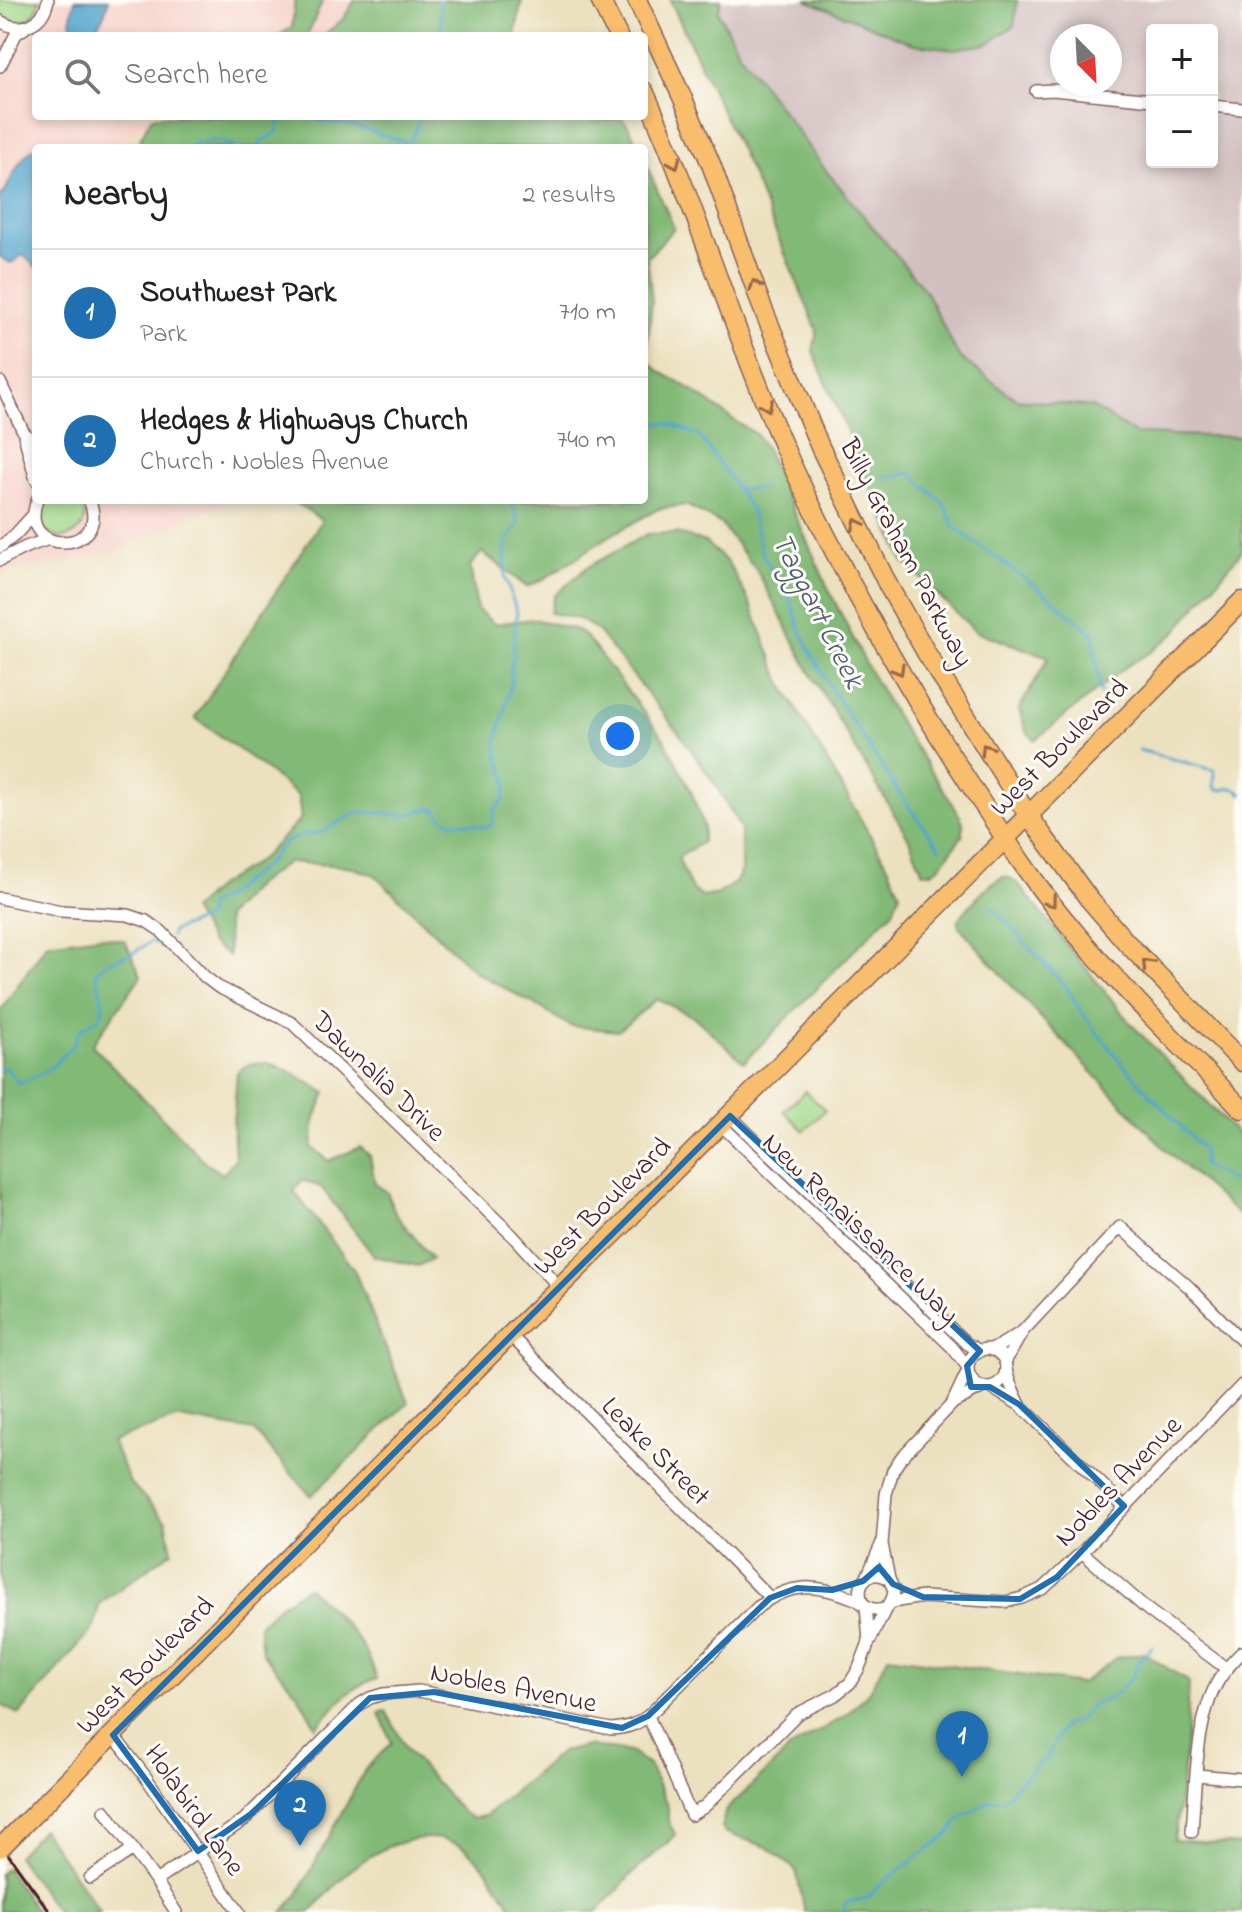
<!DOCTYPE html>
<meta charset="utf-8">
<style>
body{margin:0;font-family:"Indie Flower",sans-serif;background:#f2f2f2;color:#222}
.controls{position:absolute;right:24px;top:24px;display:grid;overflow:hidden;border-radius:8px;box-shadow:0 4px 12px #0003}
.controls button{width:72px;height:72px;display:grid;place-items:center;padding:0;border:0;border-bottom:2px solid #e0e0e0;background:#fff;color:#222;font:40px sans-serif}
.compass{position:absolute;left:1050px;top:24px;width:72px;height:72px;border-radius:50%;background:#fff;box-shadow:0 4px 12px #0003;rotate:156deg}
.you{position:absolute;left:620px;top:736px;width:28px;height:28px;margin:-20px;border:6px solid #fff;border-radius:50%;background:#1a73e8;box-shadow:0 0 0 12px #1a73e833}
.badge{display:grid;place-items:center;width:52px;height:52px;border-radius:50%;background:#1f6fb2;color:#fff;font-size:26px;font-weight:700}
.pin{position:absolute;translate:-50% -66px;filter:drop-shadow(0 2px 4px #0008)}
.pin::after{content:'';position:absolute;top:42px;width:28px;height:24px;background:inherit;clip-path:polygon(0 0,100% 0,50% 100%)}
.list{margin:0;padding:0;list-style:none}
h2{display:flex;justify-content:space-between;align-items:center;height:104px;margin:0;padding:0 32px;font-size:34px}
h2 small{font-size:26px;font-weight:400;color:#767676}
.list li{display:grid;grid-template-columns:52px 1fr auto;gap:24px;align-items:center;box-sizing:border-box;height:128px;padding:0 32px;border-top:2px solid #e0e0e0}
.list b{display:block;font-size:30px;white-space:nowrap}
.list p{margin:0;font-size:26px;white-space:nowrap;color:#767676}
.list em{font-size:26px;font-style:normal;color:#767676}
.icon{flex:none;width:44px;height:44px;fill:none;stroke:currentColor;stroke-width:2;stroke-linecap:round;stroke-linejoin:round}
.map{position:relative;flex:none;width:1242px;height:1912px;overflow:hidden}
.search{position:absolute;background:#fff;box-shadow:0 4px 12px #0003;left:32px;top:32px;width:616px;height:88px;display:flex;align-items:center;gap:20px;box-sizing:border-box;padding:0 28px;border-radius:8px;color:#767676;font-size:30px}
.panel{position:absolute;background:#fff;box-shadow:0 4px 12px #0003;left:32px;top:144px;width:616px;height:360px;border-radius:8px}
.map>svg:first-child{display:block}
.built{fill:#f7d1c8}
.industrial{fill:#d2bfc0;fill-rule:evenodd}
.green{fill:#a2d98a;stroke:#767c5a;stroke-width:2}
.forest{fill:#81b976;stroke:#666c50;stroke-width:2}
.water{fill:#52a6ce;stroke:#4e627c;stroke-width:2}
.lines{fill:none;stroke-linecap:round;stroke-linejoin:round}
.stream{stroke:#52a6ce;stroke-width:3}
.minor-casing{stroke:#83635f;stroke-width:14}
.primary-casing{stroke:#83635f;stroke-width:21}
.trunk-casing{stroke:#83635f;stroke-width:21}
.minor{stroke:#fff;stroke-width:11}
.primary{stroke:#f9be6d;stroke-width:18}
.trunk{stroke:#f9be6d;stroke-width:18}
.rail{stroke:#4a1f2b;stroke-width:3}
.primary-bridge-casing{stroke:#83635f;stroke-width:21;stroke-linecap:butt}
.primary-bridge{stroke:#f9be6d;stroke-width:18}
.oneway{stroke:#996749}
.marked{fill:none;stroke:#1f6fb2;stroke-width:6;stroke-linejoin:round}
.labels{text-anchor:middle;stroke-width:6;stroke-linejoin:round;paint-order:stroke}
.street-label{font-size:28px;fill:#4a1f2b;stroke:#fdfcf7}
.water-label{font-size:30px;font-style:italic;fill:#4e5c74;stroke:#fdfcf7}
</style>
<div class="map">
<svg width="1242" height="1912" viewBox="0 0 1242 1912">
<rect width="100%" height="100%" fill="#fdfcf7"/>
<filter id="ink" filterUnits="userSpaceOnUse"><feTurbulence type="fractalNoise" baseFrequency=".0125" numOctaves="2"/><feDisplacementMap in="SourceGraphic" scale="16" xChannelSelector="R" yChannelSelector="G"/><feConvolveMatrix kernelMatrix="1 2 1 2 8 2 1 2 1" color-interpolation-filters="sRGB"/></filter>
<filter id="wash" filterUnits="userSpaceOnUse"><feTurbulence type="fractalNoise" baseFrequency=".006" numOctaves="4" result="noise"/><feDisplacementMap in="SourceGraphic" scale="32" xChannelSelector="R" yChannelSelector="G"/><feGaussianBlur stdDeviation="1.8" result="paint"/><feColorMatrix in="noise" values="0 0 0 0 0 0 0 0 0 0 0 0 0 0 0 0 0 1.4 0 .05"/><feComposite in="paint" operator="in"/></filter>
<g filter="url(#wash)">
<rect width="100%" height="100%" fill="#ece1bf"/>
<path class="built" d="M0 0H425L346 36H36V116H171L120 139 123 148H36V500H231L113 552 6 572 0 576Z"/>
<path class="industrial" d="M721 0H806L914 44 1014 26 1017 0H1242V437L1136 434 1092 407 1016 399 959 357 925 290 824 168 739 52 718 12ZM1152 30H1212V162H1152ZM1062 36H1110V84H1062Z"/>
<g class="green">
<path d="M0 0H40C36 21 16 29 0 14Z"/>
<path d="M44 500H80C100 532 53 552 42 524 38 515 39 509 44 500Z"/>
<path d="M805 1091 825 1110 804 1131 784 1111Z"/>
</g>
<g class="forest">
<path d="M295 0H323L307 36H278L292 27Z"/>
<path d="M355 0H522L515 36H323L343 19Z"/>
<path d="M670 0H721L718 12 739 52 824 168 925 290 959 357 1016 399 1092 407 1136 434 1242 437V551L1174 634 1151 652 1127 666 1035 740 1026 731 1019 709 1049 657 976 632 903 561 813 352 817 330 751 173Z"/>
<path d="M806 0H1017L1014 26 987 44 954 49 914 44Z"/>
<path d="M156 116H584L593 122 622 118 629 127 639 148H146L140 139 151 118Z"/>
<path d="M644 160 674 228 647 258 652 300 646 359 659 371 686 386 738 423 756 434 765 447 828 588 870 672 902 727 954 806 963 822V835L939 867 932 872 923 873 909 839 810 672 757 571 720 523 686 505 658 509 611 535 542 580 527 587 482 552 470 566 477 609 494 624 533 619 577 630 588 639 664 739 691 791 704 828 702 842 678 858 691 888 701 897 718 894 736 882 741 871V829L717 787 682 737 597 630 580 619 550 613 554 596 586 568 647 534 676 533 705 542 728 563 751 605 781 682 889 868 900 893 893 911 744 1062 694 1017 657 999 618 1031 570 1026 538 1006 475 972 375 875 347 866 288 862 255 886 226 917 229 956 211 943 192 910 219 885 260 860 301 819 298 796 259 764 195 718 322 520 292 500H644Z"/>
<path d="M1003 877 1010 878 1019 885 1131 1024 1242 1139V1218L1164 1148 1026 1002 959 926 958 920C971 905 984 886 1003 877Z"/>
<path d="M101 936 125 941 141 976 92 1045 207 1164 223 1174 235 1159 233 1125 237 1073C238 1072 245 1066 247 1065 271 1055 306 1081 326 1093L315 1118 312 1147 329 1161 360 1147 370 1156 375 1184 387 1192 396 1215 432 1259 418 1266 374 1256 321 1187 302 1180 294 1191 354 1270 408 1403 311 1496 254 1431 179 1418 111 1441 129 1481 166 1521 172 1551 99 1604 94 1627 19 1715 0 1704V1011L47 943Z"/>
<path d="M308 1587C338 1617 365 1638 377 1679 351 1684 334 1708 316 1727L297 1693 262 1653 259 1625 280 1605Z"/>
<path d="M1144 1653 1189 1682 1186 1748 1174 1840 1242 1845V1912H805L796 1870 767 1847 726 1833 722 1828 725 1811 791 1748 846 1715 867 1694 889 1656 1081 1684 1116 1658Z"/>
<path d="M386 1711 407 1750 462 1812 472 1818 485 1816 561 1752 587 1746 630 1752 649 1766 668 1807V1822L676 1835 631 1875 597 1912H516C501 1892 483 1858 461 1846 427 1827 382 1845 353 1868 338 1881 324 1898 310 1912H283L297 1896 366 1768 392 1743 379 1712Z"/>
<path d="M42 1829 100 1912H57L17 1856Z"/>
<path d="M6 1868 37 1912H0V1874Z"/>
</g>
<g class="water">
<path d="M75 0H108C106 13 99 27 88 35L78 34C66 21 72 15 75 0Z"/>
<path d="M49 143 59 145 64 148H36V267L23 255 11 263 0 257V196L4 193C15 172 23 146 49 143Z"/>
</g>
<g class="lines">
<g class="stream">
<path d="M439 0 442 36"/>
<path d="M191 148 193 144 215 140 240 148"/>
<path d="M257 148 264 139 274 135 277 132 278 123 294 116 307 117 325 122 349 124 409 143"/>
<path d="M407 148 422 116"/>
<path d="M644 424 667 423 696 434 704 442 738 490 751 510 762 553 791 602 801 631 814 658 837 698 902 797 940 848"/>
<path d="M882 478 911 473 945 505 954 527 1042 591 1093 633 1101 694"/>
<path d="M738 490 761 488"/>
<path d="M1139 750 1214 770 1215 771 1214 785 1216 789C1228 793 1229 782 1242 794"/>
<path d="M991 906 1068 989C1075 1004 1085 1017 1095 1030 1126 1070 1161 1106 1196 1142L1202 1148 1204 1166 1242 1186"/>
<path d="M171 936 173 931 206 918 209 904 221 899 267 864 280 847 288 841 302 835 322 832 354 814 364 812 408 815 429 808 438 811 443 818 450 822 473 824 486 827 491 825 493 822 494 810 504 799 506 788V777L498 756 497 741 512 680 510 671 514 655 513 646 517 613 505 577 506 546 508 540 518 525 517 516 510 500"/>
<path d="M0 1068 8 1069 17 1082 20 1083 43 1073 55 1064 74 1044 80 1030 99 1018 103 1009 102 1000 96 973 106 963 133 953 150 942H154L160 946 165 944"/>
<path d="M844 1912 845 1904 848 1902 868 1898 881 1884 951 1832 959 1819 989 1801 1006 1798 1014 1787 1047 1757 1064 1725 1079 1720 1094 1703 1107 1700 1118 1692 1133 1676 1139 1662 1152 1647"/>
</g>
</g>
</g>
<g filter="url(#ink)">
<g class="lines">
<g class="minor-casing">
<g id="minor">
<path d="M0 21C21 34 43 25 48 0"/>
<path d="M0 66 16 34 25 28"/>
<path d="M1036 91 1053 90 1152 100"/>
<path d="M1212 106 1242 109"/>
<path d="M0 382 23 431 36 447"/>
<path d="M24 435 36 480"/>
<path d="M37 500C16 559 113 553 89 500"/>
<path d="M0 547 15 535 34 514"/>
<path d="M0 560 26 547 49 539"/>
<path d="M0 898 61 911 128 915 146 921 161 931 205 977 218 987 292 1023 511 1234 559 1287"/>
<path d="M730 1116 966 1343 980 1351"/>
<path d="M721 1125 952 1347 967 1366"/>
<path d="M510 1335 770 1598"/>
<circle cx="987" cy="1368" r="19"/>
<path d="M992 1350 1022 1332"/>
<path d="M1005 1362 1023 1331 1120 1227 1189 1287 1242 1341"/>
<path d="M1006 1369 1009 1381 1020 1405"/>
<path d="M990 1387 1020 1405 1124 1506"/>
<path d="M953 1402 968 1370"/>
<path d="M1082 1552 1148 1610 1227 1669"/>
<path d="M867 1577 881 1545"/>
<path d="M862 1602C855 1581 870 1568 889 1579"/>
<path d="M892 1602 923 1597 1005 1602 1022 1598 1044 1588 1082 1552 1242 1385"/>
<path d="M866 1606 869 1641"/>
<path d="M648 1716 691 1815 704 1807 797 1714 835 1695 850 1683 859 1668 869 1642 887 1606"/>
<path d="M113 1735 145 1776 239 1912"/>
<path d="M1197 1775 1242 1779"/>
<path d="M105 1811 156 1881 176 1912"/>
<path d="M1192 1832C1195 1790 1196 1724 1215 1687 1221 1674 1232 1662 1242 1652"/>
<path d="M90 1878 133 1849"/>
<path d="M156 1881 244 1820 360 1704 370 1698 383 1694 419 1691 611 1729C626 1728 636 1725 648 1716L758 1607C790 1582 817 1584 853 1598 861 1601 867 1609 875 1609 888 1611 893 1601 894 1590L889 1579 882 1544 886 1494 893 1470 901 1458 953 1403 983 1387"/>
</g>
</g>
<g class="primary-casing">
<path id="primary" d="M27 1821 510 1335 624 1224 647 1198 1242 601"/>
</g>
<g class="trunk-casing">
<g id="trunk">
<path d="M600 0 618 36"/>
<path d="M637 0 683 99 711 164 761 304 820 447 889 587 927 654 1028 815 1089 899 1126 942 1242 1062"/>
<path d="M644 91C699 212 736 341 791 463 842 573 901 678 967 780 998 828 1028 875 1064 919 1119 987 1182 1046 1242 1109"/>
</g>
</g>
<use href="#minor" class="minor"/>
<use href="#primary" class="primary"/>
<use href="#trunk" class="trunk"/>
<path class="rail" d="M0 1843 50 1912"/>
<g class="primary-bridge-casing">
<path id="primary-bridge" d="M0 1848 27 1821"/>
</g>
<use href="#primary-bridge" class="primary-bridge"/>
</g>
<defs><path id="oneway-chevron" d="M-2-3.5L2.5 0L-2 3.5" fill="none" stroke-width="1.6" stroke-linecap="round" stroke-linejoin="round" transform="scale(2)"/></defs>
<g class="oneway">
<use href="#oneway-chevron" transform="translate(675 163) rotate(67)"/>
<use href="#oneway-chevron" transform="translate(755 285) rotate(-109)"/>
<use href="#oneway-chevron" transform="translate(767 406) rotate(67)"/>
<use href="#oneway-chevron" transform="translate(857 524) rotate(-117)"/>
<use href="#oneway-chevron" transform="translate(899 670) rotate(60)"/>
<use href="#oneway-chevron" transform="translate(986 749) rotate(-123)"/>
<use href="#oneway-chevron" transform="translate(1051 902) rotate(53)"/>
<use href="#oneway-chevron" transform="translate(1147 964) rotate(-133)"/>
</g>
</g>
<path class="marked" d="M730 1116 980 1351 967 1366 971 1387H990L1020 1405 1124 1506 1057 1577 1020 1599 923 1597 893 1584 879 1567 863 1581 832 1590 797 1588 770 1598 648 1716 622 1728 434 1692 370 1698 251 1814 198 1851 113 1735Z"/>
<g class="labels">
<g class="street-label">
<text transform="translate(908 552) rotate(62)" y="10">Billy Graham Parkway</text>
<text transform="translate(1058 746) rotate(-45)" y="10">West Boulevard</text>
<text transform="translate(380 1075) rotate(44)" y="10">Dawnalia Drive</text>
<text transform="translate(601 1205) rotate(-45)" y="10">West Boulevard</text>
<text transform="translate(862 1227) rotate(44)" y="10">New Renaissance Way</text>
<text transform="translate(657 1450) rotate(45)" y="10">Leake Street</text>
<text transform="translate(1117 1480) rotate(-46)" y="10">Nobles Avenue</text>
<text transform="translate(144 1664) rotate(-45)" y="10">West Boulevard</text>
<text transform="translate(514 1686) rotate(11)" y="10">Nobles Avenue</text>
<text transform="translate(196 1809) rotate(55)" y="10">Holabird Lane</text>
</g>
<g class="water-label">
<text transform="translate(819 610) rotate(63)" y="10">Taggart Creek</text>
</g>
</g>
</svg>
<div class="controls">
<button>+</button>
<button>−</button>
</div>
<svg class="compass" viewBox="-18 -18 36 36"><path d="M0-13l5 13h-10z" fill="#e53935"/><path d="M0 13l5-13h-10z" fill="#767676"/></svg>
<div class="you"></div>
<div class="pin badge" style="left:962px;top:1777px">1</div>
<div class="pin badge" style="left:300px;top:1846px">2</div>
<div class="search"><svg class="icon" aria-label="search" viewBox="0 0 24 24"><circle cx="10" cy="10" r="6"/><path d="M15 15l6 6"/></svg>Search here</div>
<section class="panel">
<h2>Nearby<small>2 results</small></h2>
<ul class="list">
<li><span class="badge">1</span><div><b>Southwest Park</b><p>Park</p></div><em>710 m</em></li>
<li><span class="badge">2</span><div><b>Hedges &amp; Highways Church</b><p>Church · Nobles Avenue</p></div><em>740 m</em></li>
</ul>
</section>
</div>
